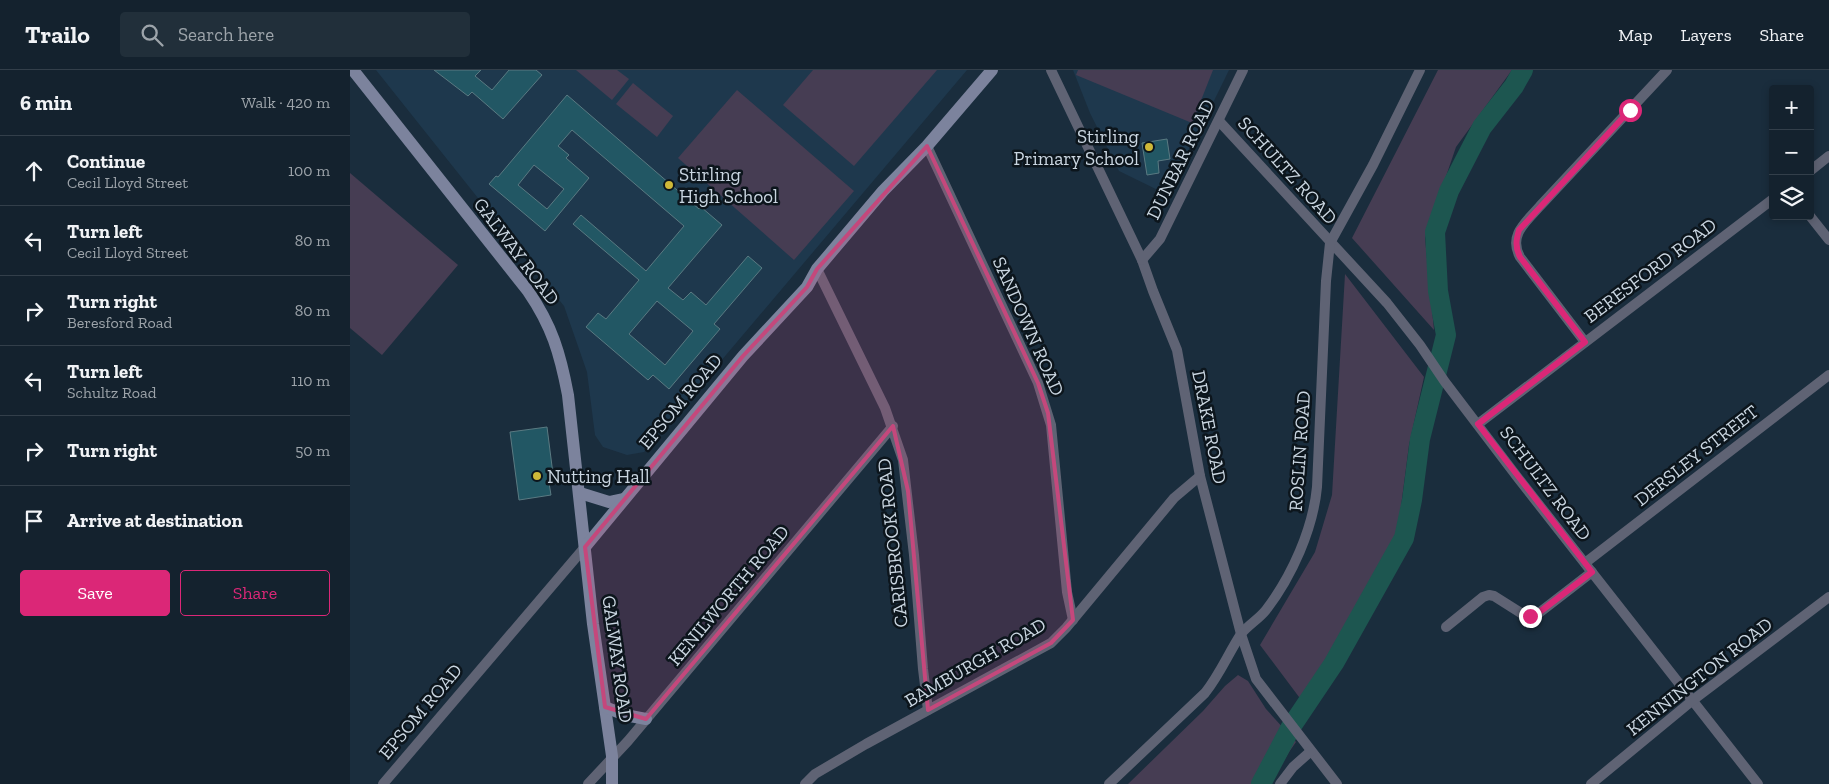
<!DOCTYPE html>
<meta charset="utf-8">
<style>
body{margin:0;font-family:"Zilla Slab",serif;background:#212f3a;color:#f1f3f6}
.controls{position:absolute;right:15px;top:15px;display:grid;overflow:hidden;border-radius:5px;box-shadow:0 2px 8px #0003}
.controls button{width:45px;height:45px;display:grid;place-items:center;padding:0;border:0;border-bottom:1px solid #333f4a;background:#14222e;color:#f1f3f6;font:25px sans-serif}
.stop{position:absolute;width:15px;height:15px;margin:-11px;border:4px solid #db2777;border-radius:50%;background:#fff}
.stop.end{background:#db2777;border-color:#fff;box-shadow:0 1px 5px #0008}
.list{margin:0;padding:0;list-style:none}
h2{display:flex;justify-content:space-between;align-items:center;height:65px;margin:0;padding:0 20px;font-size:21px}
h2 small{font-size:16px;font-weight:400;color:#9da4aa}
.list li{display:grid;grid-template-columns:32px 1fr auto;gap:15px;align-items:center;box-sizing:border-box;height:70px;padding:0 20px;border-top:1px solid #333f4a}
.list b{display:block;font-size:19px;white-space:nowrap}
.list p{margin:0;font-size:16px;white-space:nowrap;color:#9da4aa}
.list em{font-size:16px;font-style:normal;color:#9da4aa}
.actions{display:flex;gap:10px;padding:15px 20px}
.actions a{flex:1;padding:11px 0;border:1px solid #db2777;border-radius:5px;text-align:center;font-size:18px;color:#db2777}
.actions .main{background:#db2777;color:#fff}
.icon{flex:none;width:28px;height:28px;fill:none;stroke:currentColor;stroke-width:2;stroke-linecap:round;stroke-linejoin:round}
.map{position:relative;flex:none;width:1479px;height:714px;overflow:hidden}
header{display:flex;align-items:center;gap:30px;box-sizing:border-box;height:70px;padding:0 25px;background:#14222e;border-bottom:1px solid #333f4a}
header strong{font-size:24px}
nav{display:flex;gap:28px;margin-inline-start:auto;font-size:18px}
.search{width:350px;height:45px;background:#212f3a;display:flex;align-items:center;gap:12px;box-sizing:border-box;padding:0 18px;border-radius:5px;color:#9da4aa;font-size:19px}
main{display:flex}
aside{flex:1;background:#14222e}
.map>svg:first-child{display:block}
.built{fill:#1e384d}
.green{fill:#463d53}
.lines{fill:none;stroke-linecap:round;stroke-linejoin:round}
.river{stroke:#1d5650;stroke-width:20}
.building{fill:#225764;stroke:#5a7a82;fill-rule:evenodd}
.street{stroke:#5f6374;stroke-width:10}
.secondary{stroke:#7c839d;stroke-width:12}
.route{stroke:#db2777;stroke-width:6}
.marked{fill:#c4487c;fill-opacity:0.2;stroke:#c4487c;stroke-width:4;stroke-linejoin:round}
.poi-dot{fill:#ceb838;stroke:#0c151c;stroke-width:2}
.labels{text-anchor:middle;stroke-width:5;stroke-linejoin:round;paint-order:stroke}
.poi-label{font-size:19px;fill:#cad6e1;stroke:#0c151c;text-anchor:start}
.street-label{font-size:19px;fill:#cad6e1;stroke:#0c151c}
</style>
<header>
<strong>Trailo</strong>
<div class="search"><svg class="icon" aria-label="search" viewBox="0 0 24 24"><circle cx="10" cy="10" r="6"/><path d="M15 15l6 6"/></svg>Search here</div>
<nav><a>Map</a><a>Layers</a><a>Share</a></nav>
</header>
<main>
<aside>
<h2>6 min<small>Walk · 420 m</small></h2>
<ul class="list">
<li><svg class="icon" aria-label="ahead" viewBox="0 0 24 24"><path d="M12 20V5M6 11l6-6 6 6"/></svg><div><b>Continue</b><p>Cecil Lloyd Street</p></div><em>100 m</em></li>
<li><svg class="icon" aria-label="left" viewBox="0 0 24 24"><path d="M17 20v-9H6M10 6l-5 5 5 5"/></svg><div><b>Turn left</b><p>Cecil Lloyd Street</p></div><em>80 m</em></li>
<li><svg class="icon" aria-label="right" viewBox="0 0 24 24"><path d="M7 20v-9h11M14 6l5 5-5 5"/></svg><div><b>Turn right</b><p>Beresford Road</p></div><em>80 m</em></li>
<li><svg class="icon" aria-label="left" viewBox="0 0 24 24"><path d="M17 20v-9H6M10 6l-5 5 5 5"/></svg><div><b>Turn left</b><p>Schultz Road</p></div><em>110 m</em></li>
<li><svg class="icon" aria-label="right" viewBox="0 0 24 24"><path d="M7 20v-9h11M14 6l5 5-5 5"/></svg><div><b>Turn right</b></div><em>50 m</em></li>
<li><svg class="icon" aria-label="arrive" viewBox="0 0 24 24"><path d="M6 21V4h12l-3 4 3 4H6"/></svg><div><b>Arrive at destination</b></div></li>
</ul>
<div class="actions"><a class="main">Save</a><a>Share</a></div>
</aside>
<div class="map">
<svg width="1479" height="714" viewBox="0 0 1479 714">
<rect width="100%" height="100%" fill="#1a2d3d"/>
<g class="built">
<path d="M26 0H617L294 382 277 385 253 377 245 365 237 302 214 236Z"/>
<path d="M723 0H879L818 125 769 101 740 43Z"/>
</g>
<g class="green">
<path d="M226 0H267L279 9 262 30Z"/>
<path d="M463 0H587L504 96 433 35Z"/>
<path d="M728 0H863L842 53 726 5Z"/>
<path d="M1088 0H1162L1106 77 1075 168 1084 260 1002 168Z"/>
<path d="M283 13 323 46 307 67 266 34Z"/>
<path d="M387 20 504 121 444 190 328 88Z"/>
<path d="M0 103 108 195 32 285 0 258Z"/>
<path d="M995 204 1074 307 1059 375 1046 475 952 631 910 575 965 482 982 425Z"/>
<path d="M888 605 898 611 916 639 946 672 939 682 920 714H778L853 641 875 616Z"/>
</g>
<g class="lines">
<path class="river" d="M911 714 941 657 984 593 1054 468 1062 430 1070 369 1096 265 1088 221 1085 162 1099 121 1132 57 1164 16 1173 0"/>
</g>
<g class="building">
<path d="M84 0H131L125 6 142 20 159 0H186L192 5 153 49 122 22 118 26Z"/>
<path d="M217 25 349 139 351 137 372 155 318 218 333 230 341 222 356 235 398 186 412 198 364 254 370 259 319 319 303 305 298 310 236 257 248 243 256 249 289 210 223 154 231 145 296 201 334 156 222 60 208 76 219 85 216 88 239 108 195 161 139 114 146 106 148 107ZM184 95 214 119 197 139 168 115ZM307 231 343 261 315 295 279 264Z"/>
<path d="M817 69 820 89 808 91 809 103 797 105 792 73Z"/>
<path d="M197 357 204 412 199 413 201 425 169 430 160 362Z"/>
</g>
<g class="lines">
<g class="street">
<path d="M701 0 792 190 803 221 827 280 850 406 891 564 906 609 987 714"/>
<path d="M869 51 1037 233 1070 275 1095 312 1168 408 1408 714"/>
<path d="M577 76 688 313 701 355 717 522 723 550"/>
<path d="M1460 101 1479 86"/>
<path d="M1460 146 1479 170"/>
<path d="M792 190 810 169 893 0"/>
<path d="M467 199 535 338 553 390 564 485 573 599 578 640"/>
<path d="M1235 272 1170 187C1158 165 1176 152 1190 136L1317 0"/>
<path d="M1128 354 1423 129"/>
<path d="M1235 493 1479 305"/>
<path d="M1096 557 1133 527 1139 525 1144 526 1174 545 1185 546 1242 502"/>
<path d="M33 714 235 477"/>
<path d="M238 714 278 671 543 356"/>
<path d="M455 714 465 704 516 674 701 573 716 558 824 428 850 406"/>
<path d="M759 714 855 623C870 604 878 584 891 564 898 555 909 549 916 540 942 506 963 459 967 417L976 211 980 173 1023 95 1070 0"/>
<path d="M930 714 943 697 961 681"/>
<path d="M1241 714 1343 630 1479 527"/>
</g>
<g class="secondary">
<path d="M3 0 178 221C202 256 210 283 218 325L243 554 262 686V714"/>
<path d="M230 423 259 432 273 429"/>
<path d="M235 477 393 286 457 217 467 199 533 121 577 76 642 0"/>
<path d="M255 637 275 645 296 649"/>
</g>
</g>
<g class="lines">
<path class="route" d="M1180 546H1185L1191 541 1242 502 1128 354 1235 272 1170 187C1165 177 1166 170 1169 160L1280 40"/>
</g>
<path class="marked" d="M577 76 688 313 698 343 723 550 701 573 578 640 558 421 543 356 296 649 255 637 235 477 393 286 457 217 467 199Z"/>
<g class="poi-dot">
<circle cx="799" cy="77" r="5"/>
<circle cx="319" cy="115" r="5"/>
<circle cx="187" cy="406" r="5"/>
</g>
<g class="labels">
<g class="poi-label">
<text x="789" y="73" text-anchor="end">Stirling<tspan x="789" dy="22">Primary School</tspan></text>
<text x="329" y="111">Stirling<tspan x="329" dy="22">High School</tspan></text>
<text x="197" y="413">Nutting Hall</text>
</g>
<g class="street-label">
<text transform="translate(830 89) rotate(-64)" y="7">DUNBAR ROAD</text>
<text transform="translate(938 100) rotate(48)" y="7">SCHULTZ ROAD</text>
<text transform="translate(167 181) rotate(53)" y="7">GALWAY ROAD</text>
<text transform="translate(1300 200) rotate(-37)" y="7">BERESFORD ROAD</text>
<text transform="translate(679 256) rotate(66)" y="7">SANDOWN ROAD</text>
<text transform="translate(330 331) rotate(-50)" y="7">EPSOM ROAD</text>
<text transform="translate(860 357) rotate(79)" y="7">DRAKE ROAD</text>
<text transform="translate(949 381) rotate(-86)" y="7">ROSLIN ROAD</text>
<text transform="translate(1346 385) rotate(-38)" y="7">DERSLEY STREET</text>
<text transform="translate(1196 413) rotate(53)" y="7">SCHULTZ ROAD</text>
<text transform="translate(542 473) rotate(-96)" y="7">CARISBROOK ROAD</text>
<text transform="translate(378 525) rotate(-50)" y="7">KENILWORTH ROAD</text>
<text transform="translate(268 589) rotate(82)" y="7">GALWAY ROAD</text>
<text transform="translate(625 592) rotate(-30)" y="7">BAMBURGH ROAD</text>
<text transform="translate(1349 606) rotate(-38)" y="7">KENNINGTON ROAD</text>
<text transform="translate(70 641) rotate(-50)" y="7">EPSOM ROAD</text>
</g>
</g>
</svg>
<div class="controls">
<button>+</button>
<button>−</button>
<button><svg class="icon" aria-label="layers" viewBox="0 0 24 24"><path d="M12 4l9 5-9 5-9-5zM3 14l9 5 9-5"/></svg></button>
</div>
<div class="stop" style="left:1280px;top:40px"></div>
<div class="stop end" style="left:1180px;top:546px"></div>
</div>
</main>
